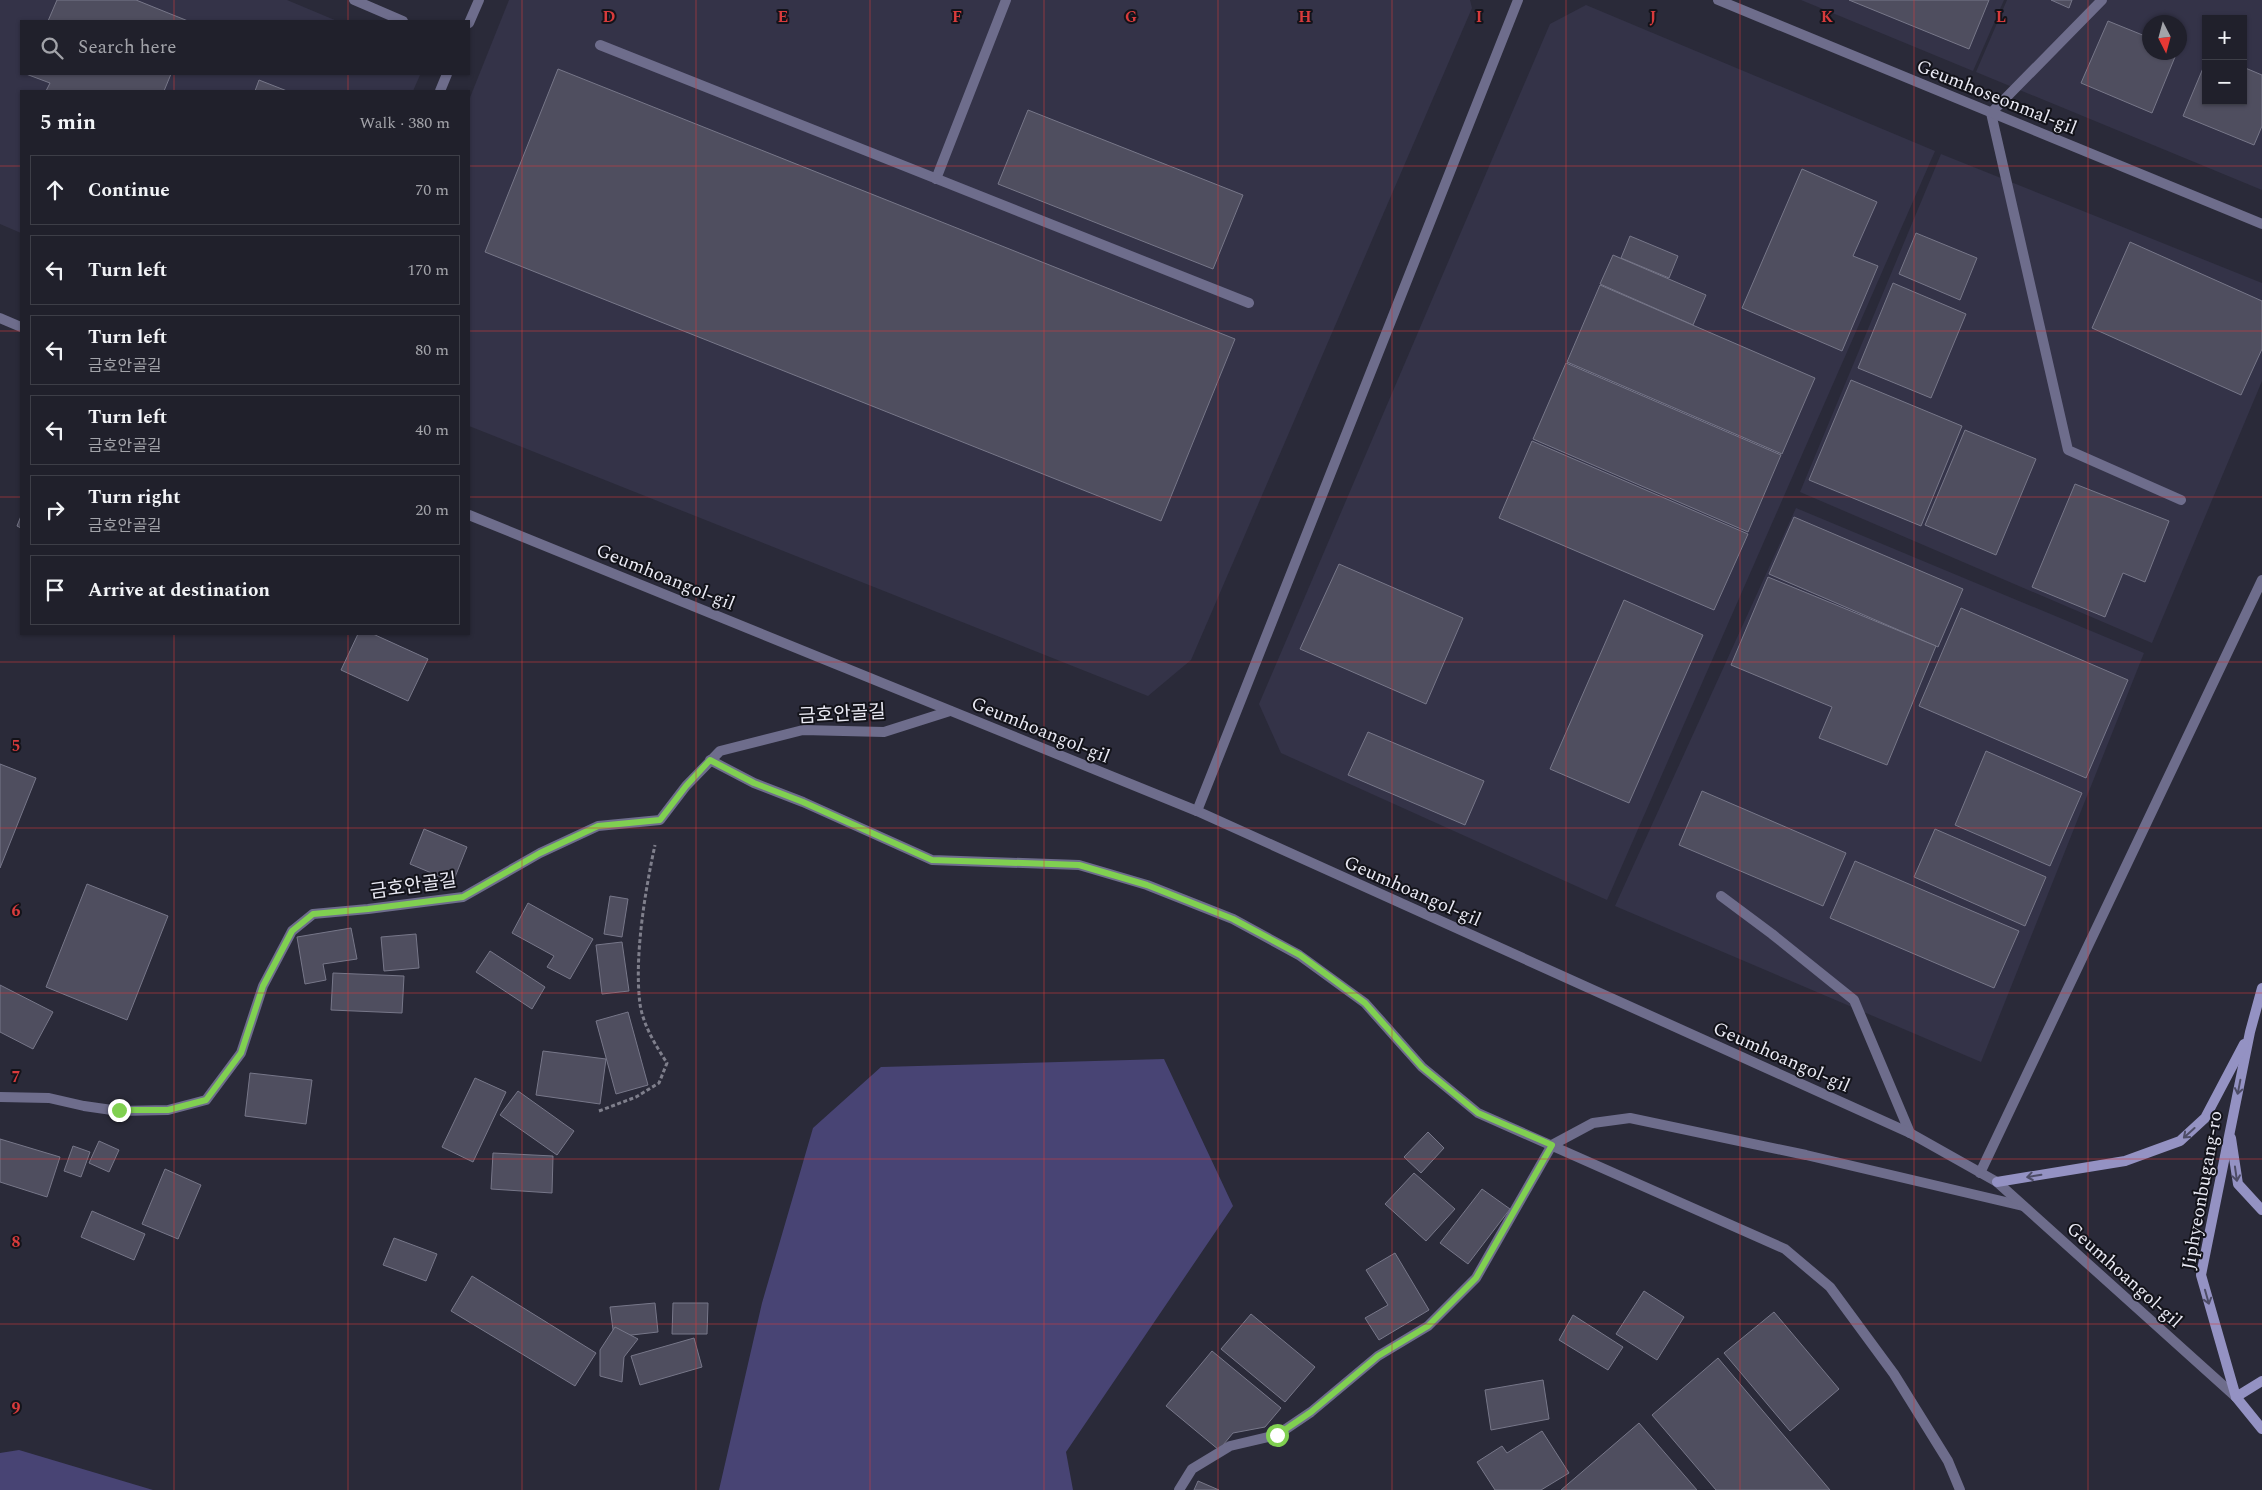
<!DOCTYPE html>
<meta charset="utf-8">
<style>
body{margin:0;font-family:Spectral,"Noto Sans KR",serif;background:#282833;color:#f1f3f6}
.controls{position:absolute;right:15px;top:15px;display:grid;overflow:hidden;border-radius:0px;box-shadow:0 1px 4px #0004}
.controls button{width:45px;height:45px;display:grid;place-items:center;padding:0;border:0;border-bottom:1px solid #3d3e47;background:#20202b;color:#f1f3f6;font:25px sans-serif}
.compass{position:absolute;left:2142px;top:15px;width:45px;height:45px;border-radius:50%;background:#20202b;box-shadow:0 1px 4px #0004;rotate:174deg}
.stop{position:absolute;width:15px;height:15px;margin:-11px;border:4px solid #80d051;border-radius:50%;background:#fff}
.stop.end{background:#80d051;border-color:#fff;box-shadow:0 1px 5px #0008}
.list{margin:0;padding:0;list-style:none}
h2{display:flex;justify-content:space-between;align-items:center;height:65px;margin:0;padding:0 20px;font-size:21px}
h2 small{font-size:16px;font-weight:400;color:#a2a3a9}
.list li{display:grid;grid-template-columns:32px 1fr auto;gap:15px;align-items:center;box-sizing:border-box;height:70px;margin:0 10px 10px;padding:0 10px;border:1px solid #3d3e47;border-radius:0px}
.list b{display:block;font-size:19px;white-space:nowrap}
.list p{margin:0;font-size:16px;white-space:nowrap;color:#a2a3a9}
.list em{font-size:16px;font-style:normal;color:#a2a3a9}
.icon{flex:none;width:28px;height:28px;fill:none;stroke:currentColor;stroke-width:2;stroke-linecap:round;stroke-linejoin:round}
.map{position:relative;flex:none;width:2262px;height:1490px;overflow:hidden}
.search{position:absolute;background:#20202b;box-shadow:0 1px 4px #0004;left:20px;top:20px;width:450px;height:55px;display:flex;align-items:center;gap:12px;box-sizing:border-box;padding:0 18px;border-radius:0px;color:#a2a3a9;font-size:19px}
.panel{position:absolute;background:#20202b;box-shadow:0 1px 4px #0004;left:20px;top:90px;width:450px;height:545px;border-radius:0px}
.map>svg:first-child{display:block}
.built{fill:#343348;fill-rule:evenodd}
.green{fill:#484474}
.building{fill:#4f4e5f;stroke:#777789}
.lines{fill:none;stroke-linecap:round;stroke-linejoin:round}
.path{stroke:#7f7f8c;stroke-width:3;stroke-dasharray:4 2.5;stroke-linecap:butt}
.service{stroke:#6e6d8c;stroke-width:10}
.minor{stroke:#6e6d8c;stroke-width:10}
.tertiary{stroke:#6e6d8c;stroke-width:10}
.secondary{stroke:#9492c3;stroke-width:10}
.oneway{stroke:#4d4c66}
.route{stroke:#80d051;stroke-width:6}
.grid{fill:none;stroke:#d83b3c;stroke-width:1;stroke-opacity:0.55}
.labels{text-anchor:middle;stroke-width:4;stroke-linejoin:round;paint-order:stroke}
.street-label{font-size:19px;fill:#eaeaf4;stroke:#13131a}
.grid-label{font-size:16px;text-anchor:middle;font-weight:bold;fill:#d83b3c;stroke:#13131a;stroke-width:4;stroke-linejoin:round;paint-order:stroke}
</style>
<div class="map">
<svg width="2262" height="1490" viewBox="0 0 2262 1490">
<rect width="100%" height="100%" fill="#2a2a39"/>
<g class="built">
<path d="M0 0H287L337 21H21V74H419L420 75 413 91H21V233L0 224Z"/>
<path d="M509 0H1470L1472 8 1191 660 1148 696 469 426V100Z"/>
<path d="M1801 0H2004L1973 71Z"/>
<path d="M2007 0H2262V190L1976 72ZM2206 19H2243V101H2206ZM2150 22H2180V52H2150Z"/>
<path d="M1586 5 1935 151 1607 900 1281 753 1259 704 1550 24Z"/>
<path d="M1941 154 2262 283V381L2152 643 1800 492Z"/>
<path d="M1796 508 2144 653 1981 1062 1615 906Z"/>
</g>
<g class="green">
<path d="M1164 1059 1233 1206 1066 1452 1073 1490H719L762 1303 813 1128 881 1067Z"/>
<path d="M19 1450 153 1490H0V1453Z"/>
</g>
<g class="building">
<path d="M57 0H136L188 21H48Z"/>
<path d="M1849 0H1989L1969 49Z"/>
<path d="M2051 0H2072L2069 8Z"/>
<path d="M2108 21 2150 38V52H2177L2152 113 2081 83Z"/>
<path d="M2206 61V101H2243V67L2262 75V126L2254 145 2183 116Z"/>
<path d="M558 69 1235 339 1161 521 485 252Z"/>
<path d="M26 74H171L164 91H46L50 83Z"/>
<path d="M259 80 287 91H255Z"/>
<path d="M1028 110 1243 195 1213 269 998 184Z"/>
<path d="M1802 169 1877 202 1853 256 1878 266 1842 351 1742 308Z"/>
<path d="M1916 233 1977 258 1960 300 1899 274Z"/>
<path d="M1630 236 1678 256 1669 278 1621 258Z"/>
<path d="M2130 242 2262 301V349L2241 395 2092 328Z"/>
<path d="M1613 255 1706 295 1693 325 1600 284Z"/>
<path d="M1893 283 1966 314 1931 398 1858 368Z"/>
<path d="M1600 285 1815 378 1782 454 1567 362Z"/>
<path d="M1566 363 1781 455 1748 532 1533 439Z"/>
<path d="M1851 380 1962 426 1921 526 1809 480Z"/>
<path d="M1965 430 2036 459 1996 555 1925 525Z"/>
<path d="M1532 441 1748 534 1714 610 1499 518Z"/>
<path d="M2075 484 2169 521 2145 582 2123 573 2105 617 2032 587Z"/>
<path d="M21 516V528L17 526Z"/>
<path d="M1794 517 1963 589 1938 647 1769 574Z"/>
<path d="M1339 564 1463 618 1426 704 1300 649Z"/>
<path d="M1768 577 1936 646 1887 765 1819 738 1832 707 1731 665Z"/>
<path d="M1624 600 1703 635 1629 803 1550 769Z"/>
<path d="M1961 608 2128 680 2086 778 1919 706Z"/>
<path d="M358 634H373L428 659 408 701 341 670Z"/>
<path d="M1368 732 1484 781 1465 825 1348 775Z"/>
<path d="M1986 751 2082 793 2050 866 1955 825Z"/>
<path d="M0 764 36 778 0 868Z"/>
<path d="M1702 791 1846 853 1823 906 1679 845Z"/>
<path d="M424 829 467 847 453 882 410 864Z"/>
<path d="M1935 829 2046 877 2025 926 1914 877Z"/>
<path d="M1855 861 2019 931 1994 988 1830 918Z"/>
<path d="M87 884 168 916 127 1020 46 987Z"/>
<path d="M610 896 628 899 622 937 604 934Z"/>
<path d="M528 903 593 939 570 979 547 967 554 956 512 933Z"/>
<path d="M351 928 357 959 323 964 326 980 305 984 297 937Z"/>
<path d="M416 934 419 968 384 971 381 937Z"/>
<path d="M622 942 629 991 602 994 596 945Z"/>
<path d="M490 951 545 987 532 1009 476 972Z"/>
<path d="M333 973 404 976 402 1013 331 1010Z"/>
<path d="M0 985 53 1012 33 1049 0 1032Z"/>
<path d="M628 1012 648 1085 616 1094 596 1021Z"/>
<path d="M543 1051 606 1059 600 1104 536 1095Z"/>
<path d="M250 1073 312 1080 306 1124 245 1116Z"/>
<path d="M475 1078 506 1092 473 1162 442 1147Z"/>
<path d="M518 1091 574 1131 557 1155 500 1115Z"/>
<path d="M1428 1132 1444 1148 1421 1173 1404 1157Z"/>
<path d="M0 1139 60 1157 47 1197 0 1182Z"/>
<path d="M99 1141 119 1150 109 1172 89 1163Z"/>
<path d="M73 1146 90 1152 81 1177 64 1171Z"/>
<path d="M493 1153 553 1156 552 1193 491 1189Z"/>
<path d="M165 1169 201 1185 178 1239 142 1224Z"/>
<path d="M1414 1173 1455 1209 1426 1241 1385 1204Z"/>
<path d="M1482 1189 1510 1209 1468 1264 1440 1243Z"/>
<path d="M92 1211 145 1234 134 1260 81 1237Z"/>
<path d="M394 1238 437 1254 426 1281 383 1265Z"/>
<path d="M1395 1253 1429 1310 1379 1340 1365 1318 1388 1305 1366 1270Z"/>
<path d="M472 1276 596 1353 575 1386 451 1311Z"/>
<path d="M1644 1291 1684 1317 1657 1360 1616 1334Z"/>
<path d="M655 1303 658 1332 614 1337 610 1307Z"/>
<path d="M673 1303H708L707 1334H672Z"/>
<path d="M1774 1312 1839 1389 1790 1431 1724 1353Z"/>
<path d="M1251 1314 1315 1367 1285 1402 1221 1349Z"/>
<path d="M1573 1315 1623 1347 1608 1370 1559 1340Z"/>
<path d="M615 1327 638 1339 624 1357 622 1382 600 1376V1350Z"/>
<path d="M694 1338 702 1367 640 1385 631 1356Z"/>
<path d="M1212 1351 1281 1408 1265 1427 1233 1433 1219 1450 1166 1406Z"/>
<path d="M1718 1358 1830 1490H1716L1652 1415Z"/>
<path d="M1543 1380 1549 1419 1491 1430 1485 1390Z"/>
<path d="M1639 1423 1697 1490H1561Z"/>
<path d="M1542 1431 1569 1473 1541 1490H1495L1477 1462 1502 1446 1507 1453Z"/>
<path d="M1198 1481 1219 1490H1194Z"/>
</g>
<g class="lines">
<path class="path" d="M599 1111 636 1097 659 1083 667 1063C656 1046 643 1025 640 1004 634 958 645 891 655 845"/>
<g class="service">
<path d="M2102 0 1991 113 2068 450 2181 500"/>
<path d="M600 45 1249 303"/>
<path d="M936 179 1006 0"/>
<path d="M710 760 754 783 803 802 932 860 1079 865 1147 885 1233 919 1299 955 1365 1003 1422 1067 1478 1113 1785 1249 1830 1287 1894 1374 1948 1461 1960 1490"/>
<path d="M1721 896 1772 934 1854 1000 1910 1133"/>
</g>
<g class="minor">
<path d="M354 0 403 21"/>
<path d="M1718 0 2262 224"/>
<path d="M469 23 479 0"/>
<path d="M440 91 447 74"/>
<path d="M1197 811 1518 0"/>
<path d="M0 1097 49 1098 84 1106 119 1111 168 1110 206 1100 241 1053 263 986 292 931 313 914 368 909 463 897 540 853 598 826 660 820 686 786 720 751 803 730 884 732 950 711"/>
<path d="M1980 1173 2262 580"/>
<path d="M1179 1490 1192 1469 1230 1446 1277 1435 1311 1412 1378 1356 1428 1326 1476 1278 1552 1145 1593 1123 1630 1118 1806 1155 2023 1206"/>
</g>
<g class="tertiary">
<path d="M0 318 21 327"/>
<path d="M469 515 1197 811 1910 1133 1997 1182 2236 1397"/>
</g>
<g class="secondary">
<path d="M2262 988 2250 1032 2201 1275 2236 1397 2262 1429"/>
<path d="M2231 1138 2238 1184 2262 1210"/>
<path d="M1997 1182 2125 1161 2180 1141 2205 1118 2244 1044"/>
<path d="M2236 1397 2262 1381"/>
</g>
</g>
<defs><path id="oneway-shaft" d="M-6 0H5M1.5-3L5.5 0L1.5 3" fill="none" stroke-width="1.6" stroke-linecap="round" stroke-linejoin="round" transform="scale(1.25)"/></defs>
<g class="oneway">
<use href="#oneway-shaft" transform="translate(2239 1087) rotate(101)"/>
<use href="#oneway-shaft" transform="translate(2189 1133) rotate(138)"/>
<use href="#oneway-shaft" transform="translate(2236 1174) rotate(82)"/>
<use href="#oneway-shaft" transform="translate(2034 1176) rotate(171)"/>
<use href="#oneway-shaft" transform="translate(2207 1297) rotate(74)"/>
</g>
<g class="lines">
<path class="route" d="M119 1110H168L206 1100 241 1053 263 986 292 931 313 914 368 909 463 897 540 853 598 826 660 820 686 786 710 760 754 783 803 802 932 860 1079 865 1147 885 1233 919 1300 955 1365 1003 1422 1067 1478 1113 1552 1145 1476 1278 1428 1326 1378 1356 1311 1412 1277 1435"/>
</g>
<path class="grid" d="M174 0V21M348 0V21M522 0V1490M696 0V1490M870 0V1490M1044 0V1490M1218 0V1490M1392 0V1490M1566 0V1490M1740 0V1490M1914 0V1490M2088 0V1490M174 74V91M348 74V91M0 166H21M469 166H2262M0 331H21M469 331H2262M0 497H21M469 497H2262M174 634V1490M348 634V1490M0 662H2262M0 828H2262M0 993H2262M0 1159H2262M0 1324H2262"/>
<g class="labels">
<g class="street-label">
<text transform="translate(1997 96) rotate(22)" y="7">Geumhoseonmal-gil</text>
<text transform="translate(666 576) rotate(22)" y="7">Geumhoangol-gil</text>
<text transform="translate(842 713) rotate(-3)" y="7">금호안골길</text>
<text transform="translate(1041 729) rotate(22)" y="7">Geumhoangol-gil</text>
<text transform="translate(413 885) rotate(-8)" y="7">금호안골길</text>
<text transform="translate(1413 890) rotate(24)" y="7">Geumhoangol-gil</text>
<text transform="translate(1782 1056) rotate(24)" y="7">Geumhoangol-gil</text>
<text transform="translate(2201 1190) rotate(-80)" y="7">Jiphyeonbugang-ro</text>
<text transform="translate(2125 1274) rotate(42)" y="7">Geumhoangol-gil</text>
</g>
</g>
<g class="grid-label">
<text x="609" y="22">D</text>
<text x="783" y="22">E</text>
<text x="957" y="22">F</text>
<text x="1131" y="22">G</text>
<text x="1305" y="22">H</text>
<text x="1479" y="22">I</text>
<text x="1653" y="22">J</text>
<text x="1827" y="22">K</text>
<text x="2001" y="22">L</text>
<text x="16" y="751">5</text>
<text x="16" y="916">6</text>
<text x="16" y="1082">7</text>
<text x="16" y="1247">8</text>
<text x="16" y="1413">9</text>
</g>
</svg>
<div class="controls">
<button>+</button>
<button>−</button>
</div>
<svg class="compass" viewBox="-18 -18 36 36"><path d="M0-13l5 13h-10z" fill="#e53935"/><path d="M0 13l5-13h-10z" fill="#a2a3a9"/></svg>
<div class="stop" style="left:1277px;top:1435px"></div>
<div class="stop end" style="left:119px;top:1110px"></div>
<div class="search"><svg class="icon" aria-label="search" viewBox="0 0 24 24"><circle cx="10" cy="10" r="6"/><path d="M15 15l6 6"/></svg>Search here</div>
<section class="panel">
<h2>5 min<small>Walk · 380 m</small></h2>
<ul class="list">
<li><svg class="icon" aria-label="ahead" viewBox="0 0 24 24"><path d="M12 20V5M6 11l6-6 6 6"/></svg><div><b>Continue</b></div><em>70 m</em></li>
<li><svg class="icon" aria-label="left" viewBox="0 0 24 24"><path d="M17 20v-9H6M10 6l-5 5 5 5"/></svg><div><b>Turn left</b></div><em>170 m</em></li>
<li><svg class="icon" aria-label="left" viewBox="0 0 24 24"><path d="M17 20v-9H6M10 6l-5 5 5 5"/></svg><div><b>Turn left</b><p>금호안골길</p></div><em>80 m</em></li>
<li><svg class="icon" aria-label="left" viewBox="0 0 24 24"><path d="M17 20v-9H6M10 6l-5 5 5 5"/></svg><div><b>Turn left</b><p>금호안골길</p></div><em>40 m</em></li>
<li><svg class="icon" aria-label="right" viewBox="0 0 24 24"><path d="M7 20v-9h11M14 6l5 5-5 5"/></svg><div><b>Turn right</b><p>금호안골길</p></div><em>20 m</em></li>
<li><svg class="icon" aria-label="arrive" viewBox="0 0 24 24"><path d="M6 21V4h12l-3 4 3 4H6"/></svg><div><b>Arrive at destination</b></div></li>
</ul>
</section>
</div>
